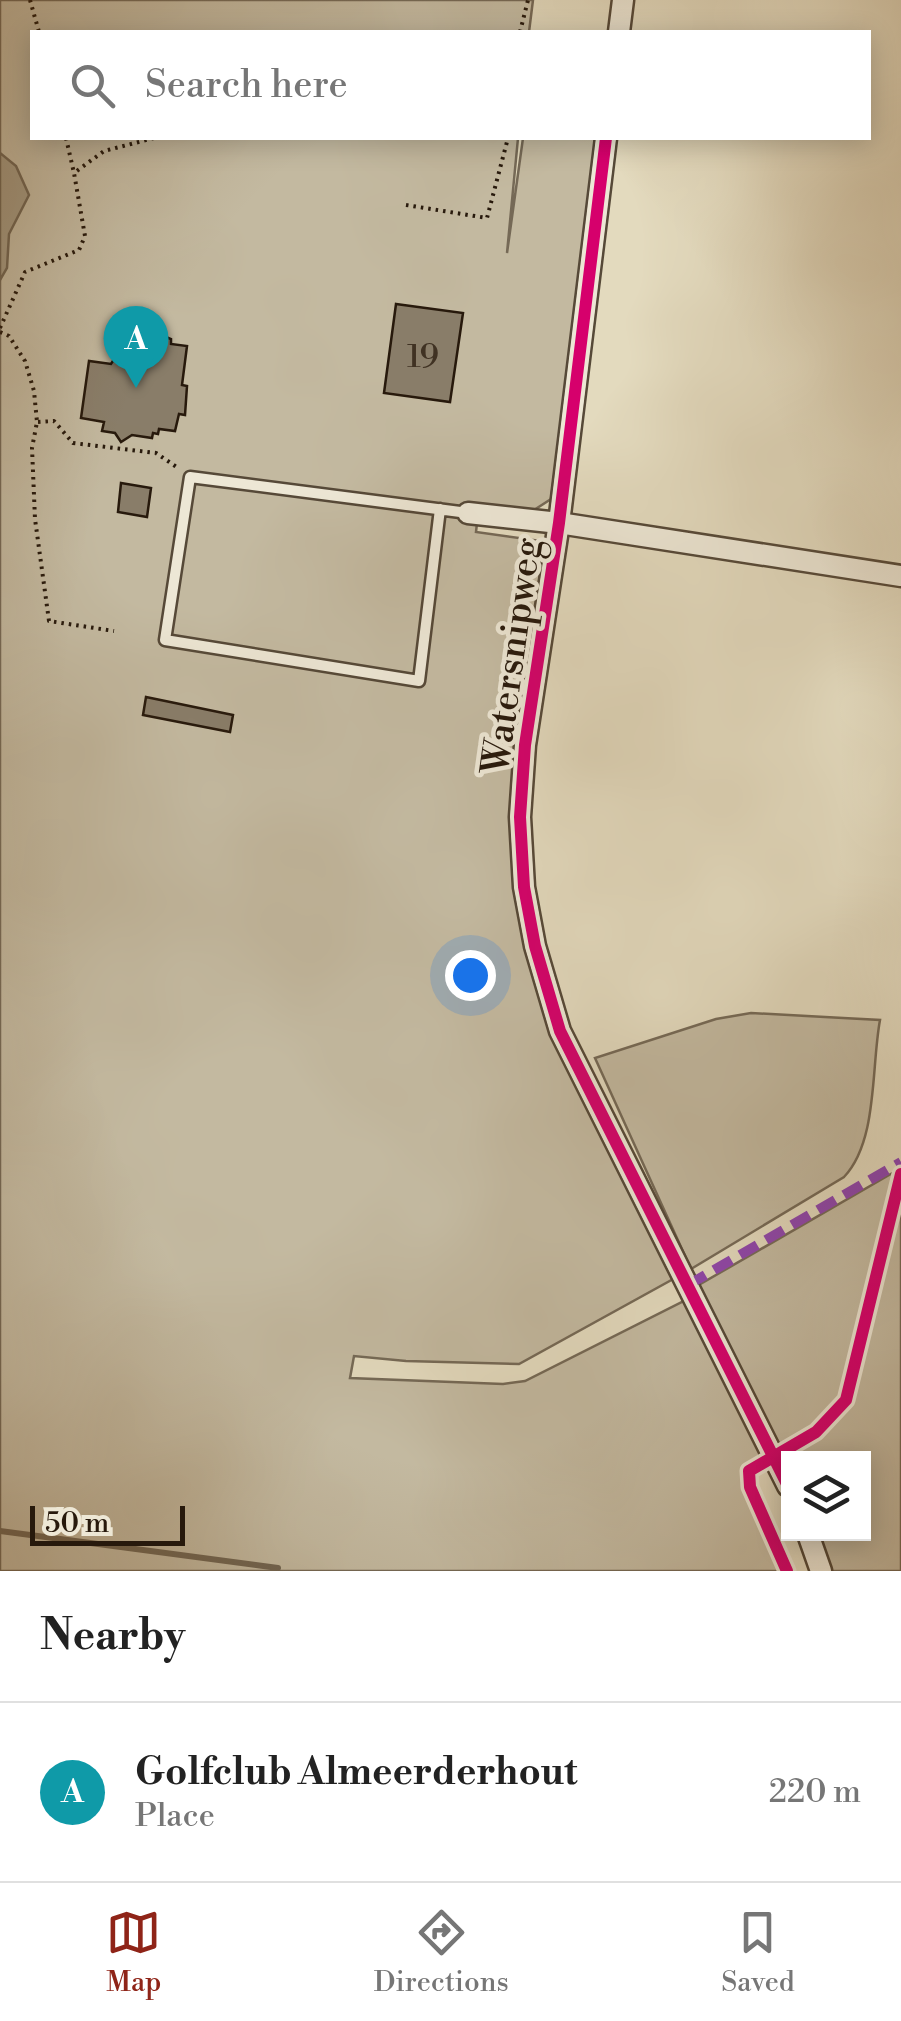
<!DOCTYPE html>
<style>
body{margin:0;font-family:"Libre Bodoni",serif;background:#f2f2f2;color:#222}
.controls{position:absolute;right:30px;bottom:30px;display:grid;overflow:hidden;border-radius:0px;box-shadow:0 5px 25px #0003}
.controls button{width:90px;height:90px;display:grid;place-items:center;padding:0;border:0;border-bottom:2px solid #e0e0e0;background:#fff;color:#222;font:50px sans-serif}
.scale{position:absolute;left:30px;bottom:25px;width:155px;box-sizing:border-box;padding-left:10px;border:5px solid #27190c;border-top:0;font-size:28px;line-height:35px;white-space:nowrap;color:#27190c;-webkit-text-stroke:8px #ede7d5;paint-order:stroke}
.you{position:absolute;left:470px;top:975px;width:35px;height:35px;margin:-25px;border:8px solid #fff;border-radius:50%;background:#1a73e8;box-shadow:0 0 0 15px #1a73e833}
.badge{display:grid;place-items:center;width:65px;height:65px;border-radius:50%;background:#8f2418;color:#fff;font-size:32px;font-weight:700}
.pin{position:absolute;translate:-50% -82px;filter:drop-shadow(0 2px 5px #0008)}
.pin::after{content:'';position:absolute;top:52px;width:35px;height:30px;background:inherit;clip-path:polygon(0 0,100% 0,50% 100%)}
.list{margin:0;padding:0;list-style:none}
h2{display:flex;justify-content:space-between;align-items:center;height:130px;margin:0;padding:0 40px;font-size:42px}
h2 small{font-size:32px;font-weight:400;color:#767676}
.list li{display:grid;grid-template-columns:65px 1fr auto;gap:30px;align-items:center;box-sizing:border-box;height:180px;padding:0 40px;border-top:2px solid #e0e0e0}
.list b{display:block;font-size:38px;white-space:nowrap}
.list p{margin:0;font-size:32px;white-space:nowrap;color:#767676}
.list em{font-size:32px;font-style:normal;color:#767676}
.icon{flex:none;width:55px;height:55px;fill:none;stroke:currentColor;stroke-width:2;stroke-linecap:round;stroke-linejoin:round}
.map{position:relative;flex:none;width:901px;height:1571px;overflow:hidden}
.search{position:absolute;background:#fff;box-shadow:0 5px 25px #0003;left:30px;right:30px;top:30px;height:110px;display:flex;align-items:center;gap:25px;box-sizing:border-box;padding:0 35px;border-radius:0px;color:#767676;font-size:38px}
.sheet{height:310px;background:#fff}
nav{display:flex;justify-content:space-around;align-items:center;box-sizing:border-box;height:140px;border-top:2px solid #e0e0e0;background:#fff;font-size:28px;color:#767676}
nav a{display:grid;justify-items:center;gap:5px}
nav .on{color:#8f2418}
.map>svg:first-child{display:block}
.green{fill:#c3b9a0;stroke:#756956;stroke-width:2.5}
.water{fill:#a39881;stroke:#716552;stroke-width:2.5}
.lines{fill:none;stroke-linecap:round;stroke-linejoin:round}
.stream{stroke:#716552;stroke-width:6}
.building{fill:#897d69;stroke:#27190c;stroke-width:2.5}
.service-casing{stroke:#564938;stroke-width:15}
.minor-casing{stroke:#564938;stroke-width:25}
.path{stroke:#27190c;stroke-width:4;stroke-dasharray:2.5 5;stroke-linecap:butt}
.service{stroke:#ede7d5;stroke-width:10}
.minor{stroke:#ede7d5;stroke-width:20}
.quiet{stroke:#8e44ad;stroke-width:10;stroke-dasharray:20 10;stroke-linecap:butt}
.cycleway-casing{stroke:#ede7d5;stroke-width:19}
.cycleway{stroke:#d6006c;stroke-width:12}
.labels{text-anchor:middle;stroke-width:9;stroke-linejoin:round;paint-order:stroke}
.number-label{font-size:32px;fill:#403223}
.street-label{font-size:38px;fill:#27190c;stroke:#ede7d5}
</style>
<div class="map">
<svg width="901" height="1571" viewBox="0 0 901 1571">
<rect width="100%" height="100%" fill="#e3dabe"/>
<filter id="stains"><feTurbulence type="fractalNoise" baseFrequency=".002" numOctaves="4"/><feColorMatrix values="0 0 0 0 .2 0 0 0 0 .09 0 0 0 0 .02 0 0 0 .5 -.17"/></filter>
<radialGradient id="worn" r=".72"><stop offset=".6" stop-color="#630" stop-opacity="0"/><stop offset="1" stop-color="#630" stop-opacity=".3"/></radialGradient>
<g class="green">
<path d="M0 0H533L529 32H32V138H518L507 253 523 138H599L551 499 531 512 479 505 476 532 541 541 540 574 528 667 521 923 533 975 548 1015 675 1278 519 1364 406 1361 354 1356 350 1378 503 1384 525 1381 684 1301 767 1453 744 1468 745 1489 781 1571H0Z"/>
<path d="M751 1013 880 1020C871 1068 878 1141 844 1177L691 1269 595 1058 716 1019Z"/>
<path d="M896 1171 842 1394 809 1431 778 1447 697 1286Z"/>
<path d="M901 1193V1571H828L815 1534H864V1458H788V1468L784 1457 820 1436 849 1405Z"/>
</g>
<path class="water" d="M0 153 16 166 29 195 9 234 7 268 0 280Z"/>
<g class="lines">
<path class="stream" d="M0 1531 278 1568"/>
</g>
<g class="building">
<path d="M396 304 463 313 450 402 384 393Z"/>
<path d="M142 335 166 337 171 339V344L187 346 182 385 187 386 185 415 179 414 175 431 159 429 158 434 153 433 152 438 132 435 121 442 115 433 102 431 104 422 81 418 89 361 111 364 120 350 142 341Z"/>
<path d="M121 483 151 488 147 517 118 512Z"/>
<path d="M146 697 233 715 230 732 143 715Z"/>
</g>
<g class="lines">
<g class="service-casing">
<path id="service" d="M440 509 419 681 165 640 190 477 468 513"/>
</g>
<g class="minor-casing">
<g id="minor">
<path d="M619 32 623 0"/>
<path d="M606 138 559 523 525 745 520 817 524 887 535 946 560 1031 788 1486"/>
<path d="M468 513 559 523 901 576"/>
<path d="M808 1534 821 1571"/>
</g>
</g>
<g class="path">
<path d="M30 0 39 32"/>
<path d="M520 32 528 0"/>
<path d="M66 138 74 173"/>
<path d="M406 205 487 218 508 138"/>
<path d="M0 328 25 272 79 250 85 236 74 173 104 151 154 138"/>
<path d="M0 332 9 336 25 361 34 391 37 422 32 448 35 519 49 621 114 631"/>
<path d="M38 422 54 421 73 443 156 453 178 468"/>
</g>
<use href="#service" class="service"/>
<use href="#minor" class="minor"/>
<path class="quiet" d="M688 1285 901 1162"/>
<g class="cycleway-casing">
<g id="cycleway">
<path d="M606 138 559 523 525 745 520 817 524 887 535 946 560 1031 788 1486"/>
<path d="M787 1571 750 1487 749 1471 816 1432 846 1400 901 1174"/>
</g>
</g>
<use href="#cycleway" class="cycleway"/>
</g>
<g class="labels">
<g class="number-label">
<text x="423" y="367">19</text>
</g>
<g class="street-label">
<text transform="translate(511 656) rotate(-82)" y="13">Watersnipweg</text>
</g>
</g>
<rect width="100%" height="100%" filter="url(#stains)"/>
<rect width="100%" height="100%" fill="url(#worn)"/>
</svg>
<div class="controls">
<button><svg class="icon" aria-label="layers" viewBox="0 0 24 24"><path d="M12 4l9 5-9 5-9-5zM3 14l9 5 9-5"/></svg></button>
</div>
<div class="scale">50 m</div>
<div class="you"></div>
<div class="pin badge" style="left:136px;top:388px;background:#0f9aa8">A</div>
<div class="search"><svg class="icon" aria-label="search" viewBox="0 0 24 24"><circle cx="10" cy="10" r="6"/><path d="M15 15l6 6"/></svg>Search here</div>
</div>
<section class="sheet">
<h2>Nearby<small></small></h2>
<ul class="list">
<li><span class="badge" style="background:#0f9aa8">A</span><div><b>Golfclub Almeerderhout</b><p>Place</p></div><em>220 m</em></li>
</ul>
</section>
<nav>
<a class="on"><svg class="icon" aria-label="map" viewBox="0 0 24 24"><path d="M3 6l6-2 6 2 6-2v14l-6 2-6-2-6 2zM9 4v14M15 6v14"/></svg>Map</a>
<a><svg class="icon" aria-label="directions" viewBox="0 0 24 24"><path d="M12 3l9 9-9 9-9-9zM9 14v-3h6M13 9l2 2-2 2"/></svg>Directions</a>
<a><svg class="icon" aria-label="saved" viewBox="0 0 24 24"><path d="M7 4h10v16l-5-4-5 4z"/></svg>Saved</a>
</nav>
